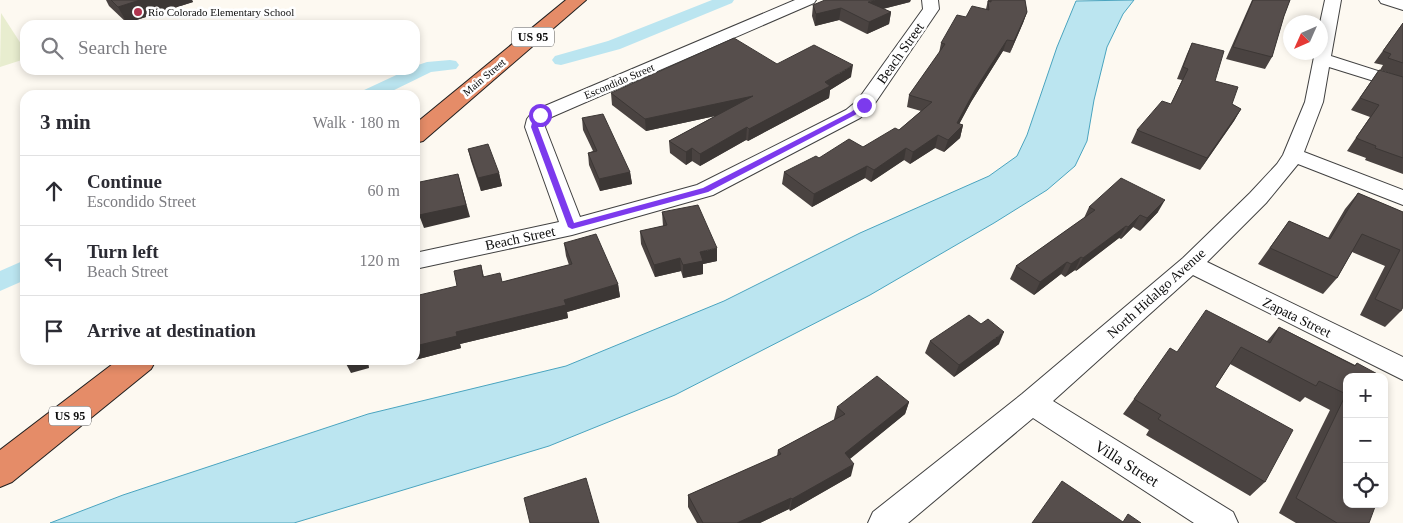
<!DOCTYPE html>
<meta charset="utf-8">
<style>
body{margin:0;font-family:Georgia,serif;background:#f7f7f7;color:#2b2b33}
.controls{position:absolute;right:15px;bottom:15px;display:grid;overflow:hidden;border-radius:10px;box-shadow:0 2px 8px #0003}
.controls button{width:45px;height:45px;display:grid;place-items:center;padding:0;border:0;border-bottom:1px solid #e1e1e2;background:#fff;color:#2b2b33;font:25px sans-serif}
.compass{position:absolute;left:1283px;top:15px;width:45px;height:45px;border-radius:50%;background:#fff;box-shadow:0 2px 8px #0003;rotate:225deg}
.stop{position:absolute;width:15px;height:15px;margin:-11px;border:4px solid #7c3aed;border-radius:50%;background:#fff}
.stop.end{background:#7c3aed;border-color:#fff;box-shadow:0 1px 5px #0008}
.list{margin:0;padding:0;list-style:none}
h2{display:flex;justify-content:space-between;align-items:center;height:65px;margin:0;padding:0 20px;font-size:21px}
h2 small{font-size:16px;font-weight:400;color:#7c7c81}
.list li{display:grid;grid-template-columns:32px 1fr auto;gap:15px;align-items:center;box-sizing:border-box;height:70px;padding:0 20px;border-top:1px solid #e1e1e2}
.list b{display:block;font-size:19px;white-space:nowrap}
.list p{margin:0;font-size:16px;white-space:nowrap;color:#7c7c81}
.list em{font-size:16px;font-style:normal;color:#7c7c81}
.icon{flex:none;width:28px;height:28px;fill:none;stroke:currentColor;stroke-width:2;stroke-linecap:round;stroke-linejoin:round}
.map{position:relative;flex:none;width:1403px;height:523px;overflow:hidden}
.search{position:absolute;background:#fff;box-shadow:0 2px 8px #0003;left:20px;top:20px;width:400px;height:55px;display:flex;align-items:center;gap:12px;box-sizing:border-box;padding:0 18px;border-radius:15px;color:#7c7c81;font-size:19px}
.panel{position:absolute;background:#fff;box-shadow:0 2px 8px #0003;left:20px;top:90px;width:400px;height:275px;border-radius:15px}
.map>svg:first-child{display:block}
.pitch{fill:#e8edcf}
.water{fill:#bbe5f0;stroke:#4aa4bf}
.lines{fill:none;stroke-linecap:round;stroke-linejoin:round}
.canal{fill:#bbe5f0;fill-rule:evenodd}
.minor-casing{stroke:#414141;stroke-width:2}
.highway-casing{stroke:#1f1f1f;stroke-width:2}
.minor{fill:#fff;fill-rule:evenodd}
.highway{fill:#e58c68;fill-rule:evenodd}
.wall{fill:#4a4341}
.shaded-wall{fill:#3c3735}
.building{fill:#564e4c;stroke:#3c3735}
.route{fill:#7c3aed}
.poi-dot{fill:#b0354f;stroke:#fff;stroke-width:2}
.labels{text-anchor:middle;stroke-width:5;stroke-linejoin:round;paint-order:stroke}
.far-poi-label{font-size:11px;fill:#0e0e0e;stroke:#fff;text-anchor:start}
.far-street-label{font-size:11px;fill:#0e0e0e;stroke:#fff}
.shield{fill:#fff;stroke:#565656;stroke-width:1}
.shield-label{font-size:12px;font-weight:bold;fill:#0e0e0e}
.street-label{font-size:14px;fill:#0e0e0e;stroke:#fff}
.near-street-label{font-size:16px;fill:#0e0e0e;stroke:#fff}
</style>
<div class="map">
<svg width="1403" height="523" viewBox="0 0 1403 523">
<rect width="100%" height="100%" fill="#fdf9f1"/>
<path class="pitch" d="M1 13 25 50V59L0 67Z"/>
<path class="water" d="M1134 0 1123 14 1107 47 1094 100 1087 141 1075 166 1047 190 994 223 870 295 675 395 549 446 294 523H50L123 495 368 414 566 366 724 301 860 233 989 176 1017 156 1027 135 1057 47 1076 1Z"/>
<g class="lines">
<g class="canal">
<path d="M712 0H734L732 3 620 49 561 65 555 64 552 60 555 56 608 41Z"/>
<path d="M450 60 456 61 459 65 456 69 431 72 384 95H360L362 91 407 70H415V66L427 62Z"/>
<path d="M25 260V280L0 291V271Z"/>
</g>
<g class="minor-casing">
<g id="minor">
<path d="M795 0H816L814 3 547 119 545 127 580 217 697 185 846 110 857 101 923 9 922 0H938L939 9 871 109 860 118 713 195 572 235 415 269V253L559 222 525 127 527 119 533 111Z"/>
<path d="M1325 0H1341L1331 56 1403 79V90L1329 67 1323 102 1304 152 1403 190V205L1298 164 1266 203 1207 262 1403 357V380L1193 275 1053 401 1233 512 1238 523H1194L1033 418 908 523H868L873 512 1022 394 1183 258 1250 193 1277 164 1283 155 1305 102 1315 52H1320V23Z"/>
<path d="M1379 0H1403V10L1381 3Z"/>
</g>
</g>
<g class="highway-casing">
<g id="highway">
<path d="M566 0H586L423 141 415 143V124Z"/>
<path d="M118 360H156L151 369 12 482 0 487V450Z"/>
</g>
</g>
<use href="#minor" class="minor"/>
<use href="#highway" class="highway"/>
</g>
<g class="wall">
<path d="M106 0H192L193 2 127 23 109 6Z"/>
<path d="M988 0H1025L1027 12 1023 23 1010 53 1003 51 971 102 959 124 963 125 960 138 944 152 935 148 910 164 904 160 871 182 865 178 812 207 782 184 784 172 819 158 863 147 899 130 921 111 907 107 909 95 939 53 941 43 966 17 986 9Z"/>
<path d="M1252 0H1290L1284 16 1272 57 1265 69 1226 59Z"/>
<path d="M910 2 883 9 891 12 889 24 867 34 839 20 815 26 812 16 813 5Z"/>
<path d="M1403 23V174L1365 160 1366 158 1347 151 1370 117 1351 110 1379 70 1401 77 1380 70 1383 65 1374 63Z"/>
<path d="M1192 43 1215 81 1232 104 1241 109 1234 121 1200 170 1131 143 1137 130 1171 104 1182 80 1177 79 1187 54Z"/>
<path d="M777 64 851 77 830 90 829 98 748 141 746 140 700 166 692 161 686 165 670 153 669 141 715 116 646 131 612 105 611 93Z"/>
<path d="M582 118 630 172 632 184 600 191 589 165 588 153 593 151 583 130Z"/>
<path d="M468 149 499 173 502 186 481 191 471 161Z"/>
<path d="M1358 193 1403 212 1401 311 1385 327 1360 315 1385 266 1352 252 1337 278 1323 294 1258 264 1289 221 1328 238 1345 209Z"/>
<path d="M1089 207 1158 212 1140 231 1133 227 1121 239 1119 238 1076 271 1075 270 1065 277 1061 274 1034 295 1010 279 1016 266 1084 218Z"/>
<path d="M662 212 717 261 703 264V274L683 278 681 271 655 277 641 244 640 231 663 226Z"/>
<path d="M564 243 618 284 620 297 567 312 568 318 460 344 461 348 411 361 457 286 481 265 484 277 502 282 569 265 566 256Z"/>
<path d="M981 324 999 344 954 377 925 353 930 341Z"/>
<path d="M1279 327 1355 365 1357 363 1346 465 1369 523H1296L1279 513 1330 410 1305 397 1300 402 1230 364 1215 387 1265 482 1250 496 1146 435 1149 430 1123 414 1134 399 1177 352 1267 341Z"/>
<path d="M909 402 905 414 850 459 851 476 790 511 789 509 760 523H697L688 507V495L777 456 778 450 834 420V419L837 407Z"/>
</g>
<g class="shaded-wall">
<path d="M140 0H192L193 2 127 23 118 7Z"/>
<path d="M875 0H911L910 2 866 13 868 2Z"/>
<path d="M841 8 839 20 815 26 816 14Z"/>
<path d="M891 12 889 24 867 34 869 22Z"/>
<path d="M1027 12 1023 23 1010 53 1014 41Z"/>
<path d="M1007 40 1003 51 971 102 954 134 963 125 960 138 944 152 948 140 957 123 975 90Z"/>
<path d="M853 65 851 77 830 90 829 98 748 141 749 129Z"/>
<path d="M753 96 752 108 646 131 645 119Z"/>
<path d="M1241 109 1234 121 1200 170 1207 158Z"/>
<path d="M747 127 746 140 700 166V154Z"/>
<path d="M938 135 935 148 910 164 913 152Z"/>
<path d="M692 148V161L686 165V152Z"/>
<path d="M906 148 904 160 871 182 874 170Z"/>
<path d="M867 166 865 178 812 207 814 194Z"/>
<path d="M630 172 632 184 600 191 599 179Z"/>
<path d="M499 173 502 186 481 191 478 178Z"/>
<path d="M458 174 470 217 424 228 419 215Z"/>
<path d="M1165 200 1158 212 1140 231 1147 218Z"/>
<path d="M1140 215 1133 227 1121 239 1128 227Z"/>
<path d="M1126 226 1119 238 1076 271 1083 258Z"/>
<path d="M717 248V261L703 264V274L683 278V265L700 252Z"/>
<path d="M1081 257 1075 270 1065 277 1071 264Z"/>
<path d="M680 258 681 271 655 277 654 265Z"/>
<path d="M1067 262 1061 274 1034 295 1040 282Z"/>
<path d="M618 284 620 297 567 312 568 318 460 344 461 348 411 361 410 360H415V346L456 332Z"/>
<path d="M1004 332 999 344 954 377 959 365Z"/>
<path d="M344 360H368L369 368 351 373Z"/>
<path d="M909 402 905 414 842 465 845 453Z"/>
<path d="M854 464 851 476 790 511 792 499Z"/>
<path d="M791 498 789 509 760 523H737Z"/>
</g>
<g class="building">
<path d="M111 0H140L118 7Z"/>
<path d="M825 0H875L868 2 891 12 869 22 841 8 816 14 813 5Z"/>
<path d="M991 0H1025L1027 12 1014 41 1007 40 975 90 957 123 963 125 948 140 938 135 913 152 906 148 874 170 867 166 814 194 784 172 816 156 819 158 849 139 863 147 895 128 899 130 932 102 909 95 945 44 941 43 957 15 966 17 972 6 989 10 988 1 991 2Z"/>
<path d="M1253 0H1290L1284 16 1272 57 1233 47Z"/>
<path d="M1403 23V63L1388 58 1391 54 1383 51Z"/>
<path d="M734 38 777 64 814 45 853 65 825 82 830 86 749 129 747 127 700 154 692 148 686 152 669 141 753 96 645 119 611 93Z"/>
<path d="M1192 43 1224 51 1215 81 1238 87 1232 104 1241 109 1207 158 1137 130 1162 101 1171 104 1188 69 1183 67Z"/>
<path d="M1379 70 1403 77V158L1375 148 1376 146 1356 138 1379 105 1360 98Z"/>
<path d="M603 114 630 172 599 179 588 153 597 151 582 118Z"/>
<path d="M488 144 499 173 478 178 468 149Z"/>
<path d="M458 174 466 205 419 215 415 192V183Z"/>
<path d="M1121 178 1165 200 1147 218 1140 215 1128 227 1126 226 1083 258 1081 257 1071 264 1067 262 1040 282 1016 266 1095 210 1089 207Z"/>
<path d="M1358 193 1403 212V307L1401 311 1375 299 1400 250 1362 234 1337 278 1270 248 1289 221 1330 239Z"/>
<path d="M698 205 717 248 700 252 703 261 683 265 680 258 654 265 640 231 667 225 662 212Z"/>
<path d="M596 234 618 284 564 300 566 305 456 332 457 336 415 346V296L457 286 454 271 481 265 483 277 500 273 502 282 572 264 564 243Z"/>
<path d="M1206 310 1270 343 1279 327 1355 366 1357 363 1383 377H1347V463L1346 465H1347V504H1376L1369 523H1337L1296 498 1346 394 1319 381 1316 386 1241 347 1215 387 1293 430 1265 482 1158 419 1161 415 1134 399 1170 348 1177 352Z"/>
<path d="M969 315 981 324 988 319 1004 332 959 365 930 341Z"/>
<path d="M877 376 909 402 845 453 854 464 792 499 791 498 737 523H703L688 495 781 454 778 450 845 414 837 407Z"/>
<path d="M586 478 599 523H530L524 498Z"/>
<path d="M1062 481 1123 522 1128 514 1141 523H1032Z"/>
</g>
<path class="route" d="M862 104 868 105 855 115 708 192 572 229 568 227 531 127 533 119 538 114H543L538 127 574 223 703 188 851 112Z"/>
<circle class="poi-dot" cx="138" cy="12" r="5"/>
<g class="labels">
<g class="far-poi-label">
<text x="148" y="16">Rio Colorado Elementary School</text>
</g>
<g class="far-street-label">
<text transform="translate(484 77) rotate(-40)" y="4">Main Street</text>
<text transform="translate(619 81) rotate(-23)" y="4">Escondido Street</text>
</g>
<g class="shield">
<rect x="512" y="27.5" width="42" height="19" rx="4"/>
<rect x="49" y="406.5" width="42" height="19" rx="4"/>
</g>
<g class="shield-label">
<text x="533" y="41">US 95</text>
<text x="70" y="420">US 95</text>
</g>
<g class="street-label">
<text transform="translate(900 53) rotate(-55)" y="5">Beach Street</text>
<text transform="translate(520 238) rotate(-12)" y="5">Beach Street</text>
<text transform="translate(1156 293) rotate(-42)" y="5">North Hidalgo Avenue</text>
<text transform="translate(1297 317) rotate(26)" y="5">Zapata Street</text>
</g>
<g class="near-street-label">
<text transform="translate(1127 463) rotate(32)" y="6">Villa Street</text>
</g>
</g>
</svg>
<div class="controls">
<button>+</button>
<button>−</button>
<button><svg class="icon" aria-label="locate" viewBox="0 0 24 24"><circle cx="12" cy="12" r="6"/><path d="M12 2v4M12 18v4M2 12h4M18 12h4"/></svg></button>
</div>
<svg class="compass" viewBox="-18 -18 36 36"><path d="M0-13l5 13h-10z" fill="#e53935"/><path d="M0 13l5-13h-10z" fill="#7c7c81"/></svg>
<div class="stop" style="left:540px;top:115px"></div>
<div class="stop end" style="left:864px;top:105px"></div>
<div class="search"><svg class="icon" aria-label="search" viewBox="0 0 24 24"><circle cx="10" cy="10" r="6"/><path d="M15 15l6 6"/></svg>Search here</div>
<section class="panel">
<h2>3 min<small>Walk · 180 m</small></h2>
<ul class="list">
<li><svg class="icon" aria-label="ahead" viewBox="0 0 24 24"><path d="M12 20V5M6 11l6-6 6 6"/></svg><div><b>Continue</b><p>Escondido Street</p></div><em>60 m</em></li>
<li><svg class="icon" aria-label="left" viewBox="0 0 24 24"><path d="M17 20v-9H6M10 6l-5 5 5 5"/></svg><div><b>Turn left</b><p>Beach Street</p></div><em>120 m</em></li>
<li><svg class="icon" aria-label="arrive" viewBox="0 0 24 24"><path d="M6 21V4h12l-3 4 3 4H6"/></svg><div><b>Arrive at destination</b></div></li>
</ul>
</section>
</div>
